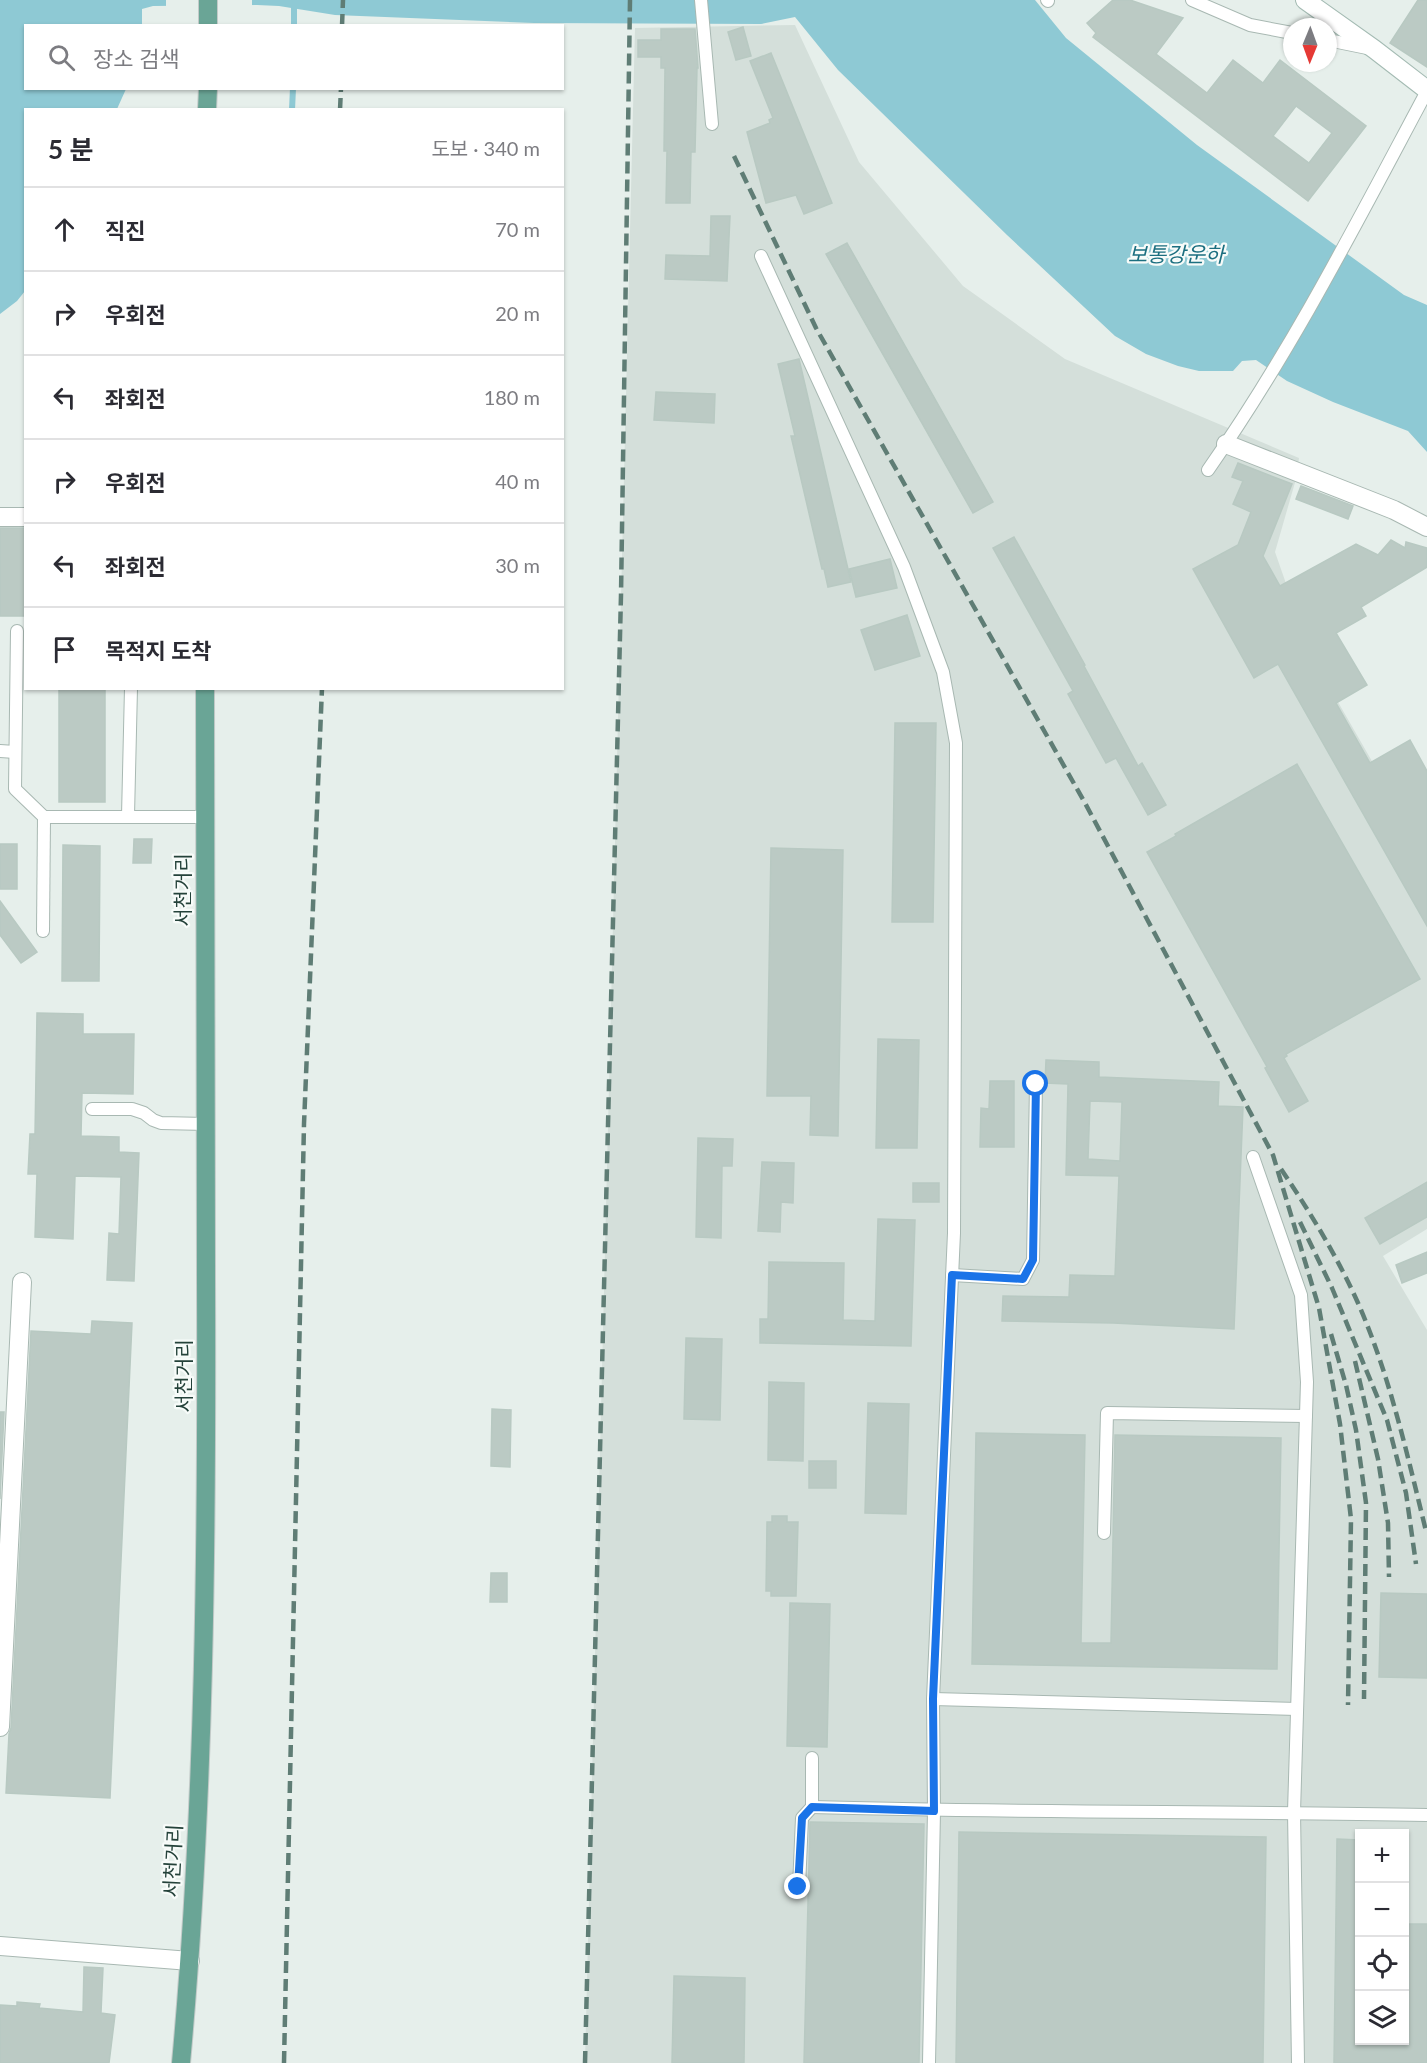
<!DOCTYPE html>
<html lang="ko">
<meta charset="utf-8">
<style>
body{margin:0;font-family:Lato,"Noto Sans KR",sans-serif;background:#f7f7f7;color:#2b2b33}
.controls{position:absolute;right:18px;bottom:18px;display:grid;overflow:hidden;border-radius:0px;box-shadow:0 2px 4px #0004}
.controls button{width:54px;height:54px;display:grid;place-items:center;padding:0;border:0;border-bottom:2px solid #e1e1e2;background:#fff;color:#2b2b33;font:30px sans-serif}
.compass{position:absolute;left:1283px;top:18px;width:54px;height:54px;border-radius:50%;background:#fff;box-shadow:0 2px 4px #0004;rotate:181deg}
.stop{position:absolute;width:18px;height:18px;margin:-14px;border:4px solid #1a73e8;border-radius:50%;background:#fff}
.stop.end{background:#1a73e8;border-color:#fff;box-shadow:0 2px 6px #0008}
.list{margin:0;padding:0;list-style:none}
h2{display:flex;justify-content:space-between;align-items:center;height:78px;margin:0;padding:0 24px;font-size:26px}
h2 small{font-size:20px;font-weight:400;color:#7c7c81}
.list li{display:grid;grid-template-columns:39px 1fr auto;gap:18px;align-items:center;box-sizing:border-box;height:84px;padding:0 24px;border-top:2px solid #e1e1e2}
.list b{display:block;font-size:22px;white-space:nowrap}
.list em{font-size:20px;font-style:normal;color:#7c7c81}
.icon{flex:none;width:33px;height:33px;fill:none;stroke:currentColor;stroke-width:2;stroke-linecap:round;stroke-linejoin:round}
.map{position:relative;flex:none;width:1427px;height:2063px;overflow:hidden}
.search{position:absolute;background:#fff;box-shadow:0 2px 4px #0004;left:24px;top:24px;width:540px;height:66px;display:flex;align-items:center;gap:15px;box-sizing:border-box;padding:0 21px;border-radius:0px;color:#7c7c81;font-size:22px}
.panel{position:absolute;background:#fff;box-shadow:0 2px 4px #0004;left:24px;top:108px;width:540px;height:582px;border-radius:0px}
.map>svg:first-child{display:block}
.built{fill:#d4dfda;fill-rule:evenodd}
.water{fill:#8ec9d4}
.pier{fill:#e6efeb}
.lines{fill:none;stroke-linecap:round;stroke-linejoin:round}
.stream{stroke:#8ec9d4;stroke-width:6}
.building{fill:#bbcac4;stroke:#b8c9c2;stroke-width:1.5;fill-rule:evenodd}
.lane-casing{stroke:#a8b8b2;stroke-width:14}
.street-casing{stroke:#a8b8b2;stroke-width:20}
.secondary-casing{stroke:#a4bbb3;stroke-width:20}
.primary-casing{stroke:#c2cac8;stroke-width:20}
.lane{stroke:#fff;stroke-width:12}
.street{stroke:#fff;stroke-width:18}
.secondary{stroke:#fff;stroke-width:18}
.primary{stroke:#6aa596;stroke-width:18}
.rail{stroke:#5f7d75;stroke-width:4.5;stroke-dasharray:12 6;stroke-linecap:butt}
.route{stroke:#1a73e8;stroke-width:8}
.labels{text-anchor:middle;stroke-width:4.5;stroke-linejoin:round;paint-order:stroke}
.street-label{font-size:20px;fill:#24423a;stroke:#f7fbf9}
.water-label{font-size:21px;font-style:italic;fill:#1c6f80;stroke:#f7fbf9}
</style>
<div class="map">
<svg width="1427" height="2063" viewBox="0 0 1427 2063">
<rect width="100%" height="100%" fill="#e6efeb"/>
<path class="built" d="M795 25 859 162 963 286 1065 359 1299 458 1296 479 1275 552 1311 655 1427 857V1229L1383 1256 1427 1330V2063H585L635 28ZM1360 1834H1404V2040H1360Z"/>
<path class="water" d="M0 0H1035L1066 38 1197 145 1404 295 1427 305V452L1408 431 1333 402 1287 381 1256 360 1242 361 1233 371H1199L1178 366 1146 354 1115 336 1007 235 838 70 795 17 761 24 534 23 335 15 279 6 257 5 153 6 142 9V25L26 26V88L126 89 117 109 26 110 25 291 17 301 0 314Z"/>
<rect class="pier" x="166" y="0" width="86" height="8"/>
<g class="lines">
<g class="stream">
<path d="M294 0V26"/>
<path d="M292 110 293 88"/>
</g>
</g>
<g class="building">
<path d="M1113 0H1130L1183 18 1156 54 1207 93 1233 60 1263 83 1280 60 1366 126 1308 201 1093 37 1096 33 1087 23ZM1296 106 1332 133 1309 163 1273 136Z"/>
<path d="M1418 0H1427V67L1390 43Z"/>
<path d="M743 27 751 56 736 60 728 32Z"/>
<path d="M661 29H695L698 68H697L695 152H691L690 203H666L667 151H664L665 68H661V57H638V40H661Z"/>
<path d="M771 53 832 203 804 214 796 195 766 203 747 132 770 123 769 120 773 118 750 61Z"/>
<path d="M711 216H730L727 281 665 279 666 255 710 256Z"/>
<path d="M847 243 993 502 973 513 826 254Z"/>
<path d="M799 359 851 582 828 587 824 569H822L791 436H795L778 364Z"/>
<path d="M656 392 715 394 714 423 654 420Z"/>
<path d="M1238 463 1292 484 1263 556 1280 586 1356 544 1378 555 1391 540 1405 548 1406 542 1427 548V567L1361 607 1366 616 1336 633 1367 685 1336 703 1370 763 1410 740 1427 771V926L1278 664 1254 678 1193 569 1238 545 1251 512 1233 504 1243 481 1232 477Z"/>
<path d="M1301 486 1353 506 1348 519 1296 499Z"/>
<rect x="0" y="528" width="26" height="88"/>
<path d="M1014 537 1085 665 1084 666 1138 766 1142 763 1166 805 1148 815 1116 758 1106 763 1068 694 1073 691 993 548Z"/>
<path d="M890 559 897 588 856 597 849 569Z"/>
<path d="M907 615 920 656 875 670 861 630Z"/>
<rect x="59" y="688" width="46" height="114"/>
<path d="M895 723H936L933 922H892Z"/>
<path d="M1297 764 1420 979 1286 1054 1287 1056 1284 1058 1308 1101 1289 1112 1265 1068 1267 1067 1147 852 1176 836 1175 834Z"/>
<path d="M134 839H152L151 863H133Z"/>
<rect x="0" y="844" width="17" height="45"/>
<path d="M63 845 100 846 99 981H62Z"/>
<path d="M771 848 843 850 838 1136 810 1135 811 1096H767Z"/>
<path d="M0 901 37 952 21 963 0 935Z"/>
<path d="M37 1013 83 1014V1034H134L133 1094 82 1093 81 1136 119 1137V1152L139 1153 134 1281 107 1280 109 1233 119 1234 121 1177 75 1176 73 1239 35 1237 37 1174H28L30 1134H35Z"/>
<path d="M878 1039 919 1040 917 1148H876Z"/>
<path d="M1046 1060 1099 1062V1077L1219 1082 1218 1106 1243 1107 1234 1329 1113 1323 1002 1321 1003 1296 1069 1297 1070 1275 1115 1276 1119 1176 1066 1175 1068 1084 1045 1083ZM1090 1101 1122 1102 1120 1161 1088 1159Z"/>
<path d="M990 1081H1014V1147H980L981 1108 989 1109Z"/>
<path d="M698 1138 733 1139 732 1166H722L721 1238 696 1237Z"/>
<path d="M762 1162 794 1163 793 1203 781 1202 780 1232 758 1231Z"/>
<path d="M1427 1182V1217L1380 1244 1365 1218Z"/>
<rect x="913" y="1183" width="26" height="19"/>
<path d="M878 1219 915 1220 911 1346 760 1343V1319H768L769 1262 844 1263 843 1320 875 1321Z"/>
<path d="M1427 1252V1273L1402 1283 1396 1265Z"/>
<path d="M92 1321 132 1323 110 1798 6 1793 9 1734 11 1728 31 1331 91 1334Z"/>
<path d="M686 1338 722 1339 720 1420 684 1419Z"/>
<path d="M769 1382 804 1383 803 1461 768 1460Z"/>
<path d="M868 1403 909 1404 906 1514 865 1513Z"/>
<path d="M492 1409 511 1410 510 1467 491 1466Z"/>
<path d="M0 1412H4L0 1499Z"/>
<path d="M976 1433 1085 1435 1081 1643H1111L1115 1435 1281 1438 1277 1669 972 1664Z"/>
<rect x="809" y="1461" width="27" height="27"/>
<path d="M772 1516H787V1522H798L796 1596H771V1591H766L767 1522H772Z"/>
<path d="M491 1573H507V1602H490Z"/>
<path d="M1381 1593 1427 1594V1678L1379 1677Z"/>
<path d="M790 1603 830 1604 827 1747 787 1746Z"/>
<path d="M810 1822 924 1824 919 2063H804Z"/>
<path d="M959 1832 1266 1837 1263 2063H956Z"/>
<path d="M1337 1839 1359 1840V2040H1404V1924H1427V2063H1334Z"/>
<path d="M84 1967 103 1968 101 2013 115 2015 109 2063H0V2005L17 2006V2002L40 2004 39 2008 83 2012Z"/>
<path d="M674 1976 745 1978 744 2063H672Z"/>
</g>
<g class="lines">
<g class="lane-casing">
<g id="lane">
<path d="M701 0 712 124"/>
<path d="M1047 0 1048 1"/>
<path d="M1192 0 1250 25 1292 33"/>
<path d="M1328 40 1367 48"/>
<path d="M761 256 904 567 943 672 956 743 954 1233 933 1699 934 1811 929 2063"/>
<path d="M1208 470C1292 350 1358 220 1427 91"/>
<path d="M17 631 15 789 44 817H206"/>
<path d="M0 751 15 752"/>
<path d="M128 816 131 688"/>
<path d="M43 931 44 817"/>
<path d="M92 1109H132L144 1113 153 1120 161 1123 206 1124"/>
<path d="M1253 1157 1301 1295 1307 1382 1294 1812 1298 2063"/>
<path d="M952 1275 1023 1279 1033 1260 1036 1084"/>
<path d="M1104 1533 1107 1413 1306 1416"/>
<path d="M933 1699 1297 1709"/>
<path d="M812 1807C1017 1813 1222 1811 1427 1815"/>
<path d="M799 1887 802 1818 812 1807V1758"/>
</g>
</g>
<g class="street-casing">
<g id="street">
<path d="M1226 444 1394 510 1427 527"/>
<path d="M0 517H26"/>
<path d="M0 1727 22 1282"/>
<path d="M0 1946 190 1961"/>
</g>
</g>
<g class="secondary-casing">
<path id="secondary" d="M1305 0 1374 49 1427 90"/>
</g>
<g class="primary-casing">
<g id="primary">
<path d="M208 26V0"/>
<path d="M207 110 208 88"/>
<path d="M181 2063C205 1801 207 1539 206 1276 206 1080 206 884 205 688"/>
</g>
</g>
<use href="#lane" class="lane"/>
<use href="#street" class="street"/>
<use href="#secondary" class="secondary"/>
<use href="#primary" class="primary"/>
<g class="rail">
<path d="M342 26 343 0"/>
<path d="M340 110 341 88"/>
<path d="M734 156 816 328 1085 803 1273 1155 1319 1308 1340 1424 1351 1519 1348 1705"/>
<path d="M1281 1169C1310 1212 1337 1256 1358 1303 1390 1376 1407 1454 1426 1531"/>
<path d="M1300 1222 1332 1288 1387 1420 1406 1493 1416 1564"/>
<path d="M1331 1334 1346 1385 1356 1430 1366 1503 1364 1699"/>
<path d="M1355 1361 1378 1459 1388 1523 1389 1577"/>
<path d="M284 2063 304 1124 322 688"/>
<path d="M585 2063 621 595 630 0"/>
</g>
</g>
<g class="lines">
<path class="route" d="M798 1887 802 1818 812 1807 934 1811 933 1699 952 1275 1023 1279 1033 1260 1036 1084"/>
</g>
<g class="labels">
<g class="street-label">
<text transform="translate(183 890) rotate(-90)" y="7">서천거리</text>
<text transform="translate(184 1376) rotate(-90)" y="7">서천거리</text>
<text transform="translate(173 1861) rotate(-87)" y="7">서천거리</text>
</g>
<g class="water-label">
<text x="1176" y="262">보통강운하</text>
</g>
</g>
</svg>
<div class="controls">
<button>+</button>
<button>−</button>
<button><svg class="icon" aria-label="locate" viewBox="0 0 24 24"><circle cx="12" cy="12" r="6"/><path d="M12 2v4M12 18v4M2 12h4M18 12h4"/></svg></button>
<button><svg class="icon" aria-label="layers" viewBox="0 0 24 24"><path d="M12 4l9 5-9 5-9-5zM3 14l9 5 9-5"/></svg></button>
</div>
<svg class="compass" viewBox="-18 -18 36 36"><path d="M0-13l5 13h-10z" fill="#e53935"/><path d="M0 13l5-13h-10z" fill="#7c7c81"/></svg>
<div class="stop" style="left:1036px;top:1084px"></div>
<div class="stop end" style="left:798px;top:1887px"></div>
<div class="search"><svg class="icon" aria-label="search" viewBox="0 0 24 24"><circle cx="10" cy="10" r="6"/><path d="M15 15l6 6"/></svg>장소 검색</div>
<section class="panel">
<h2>5 분<small>도보 · 340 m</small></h2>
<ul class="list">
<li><svg class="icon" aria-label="ahead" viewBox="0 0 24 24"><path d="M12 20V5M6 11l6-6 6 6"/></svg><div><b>직진</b></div><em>70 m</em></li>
<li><svg class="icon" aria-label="right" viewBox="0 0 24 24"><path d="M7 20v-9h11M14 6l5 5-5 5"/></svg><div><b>우회전</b></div><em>20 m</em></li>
<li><svg class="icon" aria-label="left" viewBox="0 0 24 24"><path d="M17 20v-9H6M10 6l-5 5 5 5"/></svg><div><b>좌회전</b></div><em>180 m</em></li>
<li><svg class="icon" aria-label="right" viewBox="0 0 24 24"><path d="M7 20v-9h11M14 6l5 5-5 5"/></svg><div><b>우회전</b></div><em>40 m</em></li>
<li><svg class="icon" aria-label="left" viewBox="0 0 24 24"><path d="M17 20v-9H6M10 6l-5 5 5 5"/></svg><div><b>좌회전</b></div><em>30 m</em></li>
<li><svg class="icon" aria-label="arrive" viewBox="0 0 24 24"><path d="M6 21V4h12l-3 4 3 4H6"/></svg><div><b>목적지 도착</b></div></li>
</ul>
</section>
</div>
